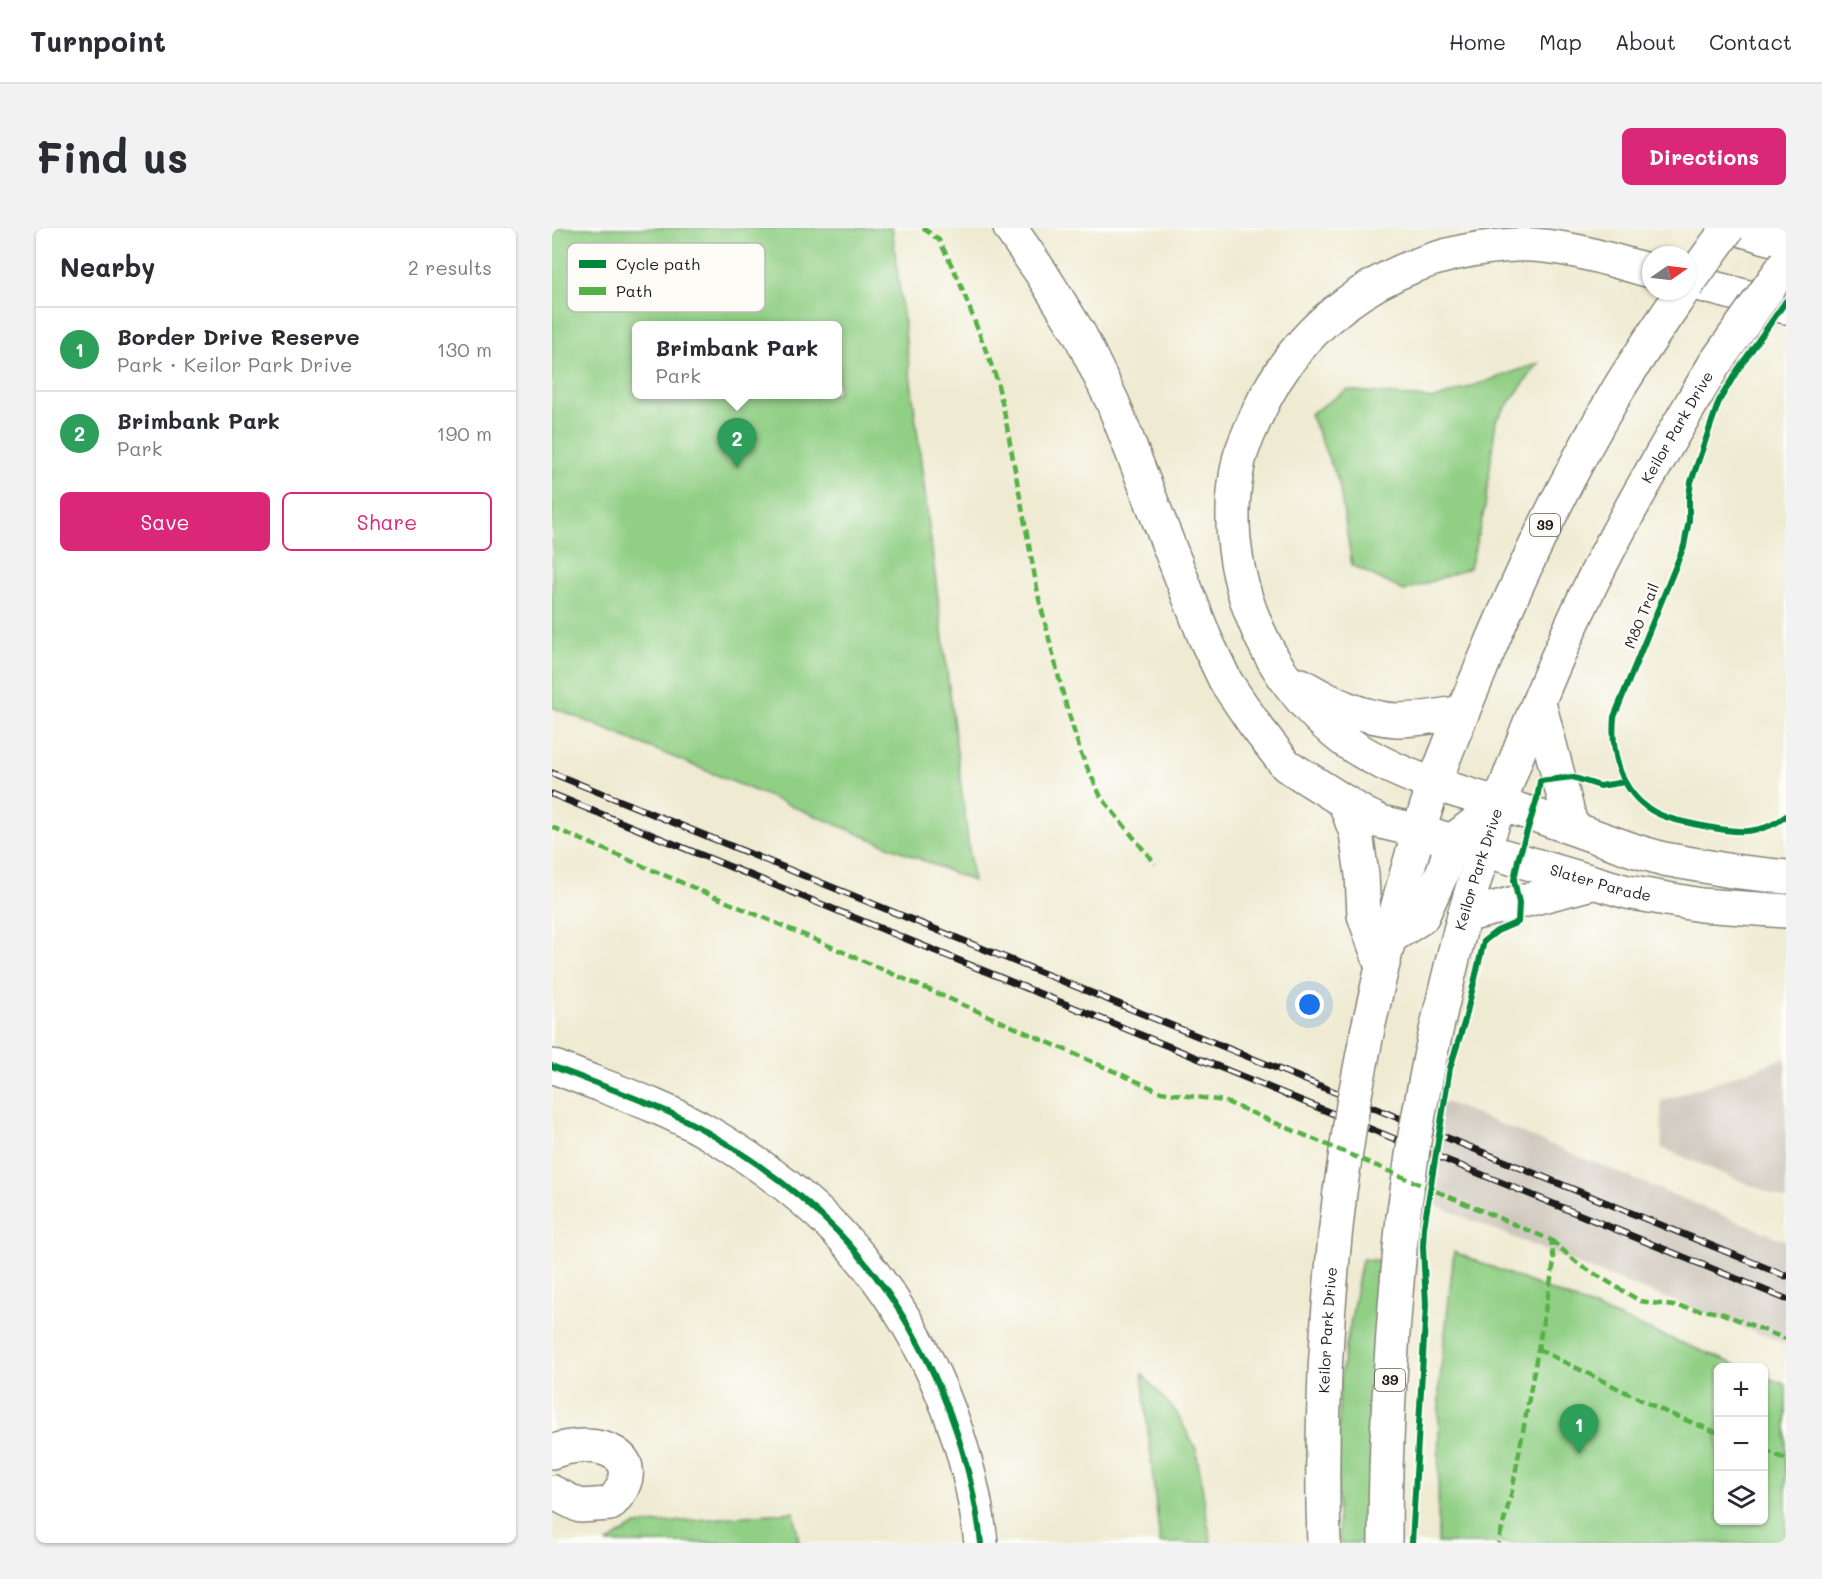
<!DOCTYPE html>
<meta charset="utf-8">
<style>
body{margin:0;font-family:Mali,sans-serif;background:#f2f2f3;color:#2b2b33}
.controls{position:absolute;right:18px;bottom:18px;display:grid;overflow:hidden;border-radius:9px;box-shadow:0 2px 4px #0004}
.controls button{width:54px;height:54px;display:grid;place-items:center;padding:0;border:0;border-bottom:2px solid #e1e1e2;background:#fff;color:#2b2b33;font:30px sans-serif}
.compass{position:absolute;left:1090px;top:18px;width:54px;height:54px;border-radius:50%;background:#fff;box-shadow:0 2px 4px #0004;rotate:76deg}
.you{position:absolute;left:758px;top:777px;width:21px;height:21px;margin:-15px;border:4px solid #fff;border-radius:50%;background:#1a73e8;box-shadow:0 0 0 9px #1a73e833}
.badge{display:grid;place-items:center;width:39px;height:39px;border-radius:50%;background:#db2777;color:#fff;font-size:20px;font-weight:700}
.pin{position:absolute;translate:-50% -50px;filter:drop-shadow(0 2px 3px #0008)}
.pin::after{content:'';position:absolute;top:32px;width:21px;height:18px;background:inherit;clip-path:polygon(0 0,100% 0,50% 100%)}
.popup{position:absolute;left:80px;top:93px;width:210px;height:78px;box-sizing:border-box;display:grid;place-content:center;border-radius:9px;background:#fff;filter:drop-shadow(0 2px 4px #0005);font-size:20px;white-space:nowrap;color:#7c7c81}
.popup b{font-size:22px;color:#2b2b33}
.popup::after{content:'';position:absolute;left:50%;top:100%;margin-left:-12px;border:12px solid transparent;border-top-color:#fff}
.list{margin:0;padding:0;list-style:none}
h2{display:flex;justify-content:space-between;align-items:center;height:78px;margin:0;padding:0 24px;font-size:26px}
h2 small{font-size:20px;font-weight:400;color:#7c7c81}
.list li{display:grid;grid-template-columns:39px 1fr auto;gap:18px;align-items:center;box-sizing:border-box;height:84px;padding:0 24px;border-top:2px solid #e1e1e2}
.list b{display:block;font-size:22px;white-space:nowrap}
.list p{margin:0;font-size:20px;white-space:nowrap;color:#7c7c81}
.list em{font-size:20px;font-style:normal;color:#7c7c81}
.actions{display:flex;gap:12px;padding:18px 24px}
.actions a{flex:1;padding:14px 0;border:2px solid #db2777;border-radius:9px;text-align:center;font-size:21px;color:#db2777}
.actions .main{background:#db2777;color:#fff}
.icon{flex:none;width:33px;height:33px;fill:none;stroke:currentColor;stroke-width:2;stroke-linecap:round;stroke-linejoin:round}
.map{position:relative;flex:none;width:1234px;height:1315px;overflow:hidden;border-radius:9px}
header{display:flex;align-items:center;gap:36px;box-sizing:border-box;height:84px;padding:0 30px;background:#fff;border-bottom:2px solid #e1e1e2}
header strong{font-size:28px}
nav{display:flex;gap:33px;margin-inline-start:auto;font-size:21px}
.intro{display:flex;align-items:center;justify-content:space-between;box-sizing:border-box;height:144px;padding:0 36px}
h1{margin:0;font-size:42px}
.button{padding:15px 27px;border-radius:9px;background:#db2777;color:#fff;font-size:21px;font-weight:700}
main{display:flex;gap:36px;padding:0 36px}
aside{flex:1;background:#fff;border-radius:9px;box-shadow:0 2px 4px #0004}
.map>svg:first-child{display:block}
.industrial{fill:#cbc3b8}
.green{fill:#91cf85;stroke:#567650;stroke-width:1.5;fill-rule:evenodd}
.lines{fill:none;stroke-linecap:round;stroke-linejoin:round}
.minor-casing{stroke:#868478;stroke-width:36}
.major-casing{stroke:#868478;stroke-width:36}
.highway-casing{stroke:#868478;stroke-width:36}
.minor{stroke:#fff;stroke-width:33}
.major{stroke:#fff;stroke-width:33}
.highway{stroke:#fff;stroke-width:33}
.rail-casing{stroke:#1c1c1c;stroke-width:7}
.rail{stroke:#fdfcf7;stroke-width:4.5;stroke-dasharray:14;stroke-linecap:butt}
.major-bridge-casing{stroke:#868478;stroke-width:36;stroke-linecap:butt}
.major-bridge{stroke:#fff;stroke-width:33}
.quiet{stroke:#55b145;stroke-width:4.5;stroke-dasharray:9 4.5;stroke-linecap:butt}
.cycleway-casing{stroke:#fdfcf7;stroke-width:10}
.cycleway{stroke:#00873e;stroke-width:6}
.labels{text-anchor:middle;stroke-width:5;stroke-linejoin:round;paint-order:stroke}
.shield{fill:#fdfcf7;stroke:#605f5e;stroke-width:1.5}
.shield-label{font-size:14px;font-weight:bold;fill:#1c1c1c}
.street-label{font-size:15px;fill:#1c1c1c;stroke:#fdfcf7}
.key{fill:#fdfcf7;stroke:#bab9b5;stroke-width:1.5}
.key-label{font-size:16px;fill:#1c1c1c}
</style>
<header>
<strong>Turnpoint</strong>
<nav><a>Home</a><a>Map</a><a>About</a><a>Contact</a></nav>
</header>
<div class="intro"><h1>Find us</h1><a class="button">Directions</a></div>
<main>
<aside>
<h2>Nearby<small>2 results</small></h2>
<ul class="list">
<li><span class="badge" style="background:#2e9e5b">1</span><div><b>Border Drive Reserve</b><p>Park · Keilor Park Drive</p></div><em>130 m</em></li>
<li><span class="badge" style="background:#2e9e5b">2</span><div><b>Brimbank Park</b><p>Park</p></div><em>190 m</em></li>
</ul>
<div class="actions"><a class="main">Save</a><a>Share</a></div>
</aside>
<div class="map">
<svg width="1234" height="1315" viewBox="0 0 1234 1315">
<rect width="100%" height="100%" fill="#fdfcf7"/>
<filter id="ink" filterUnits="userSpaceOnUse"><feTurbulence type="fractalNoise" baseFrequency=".0167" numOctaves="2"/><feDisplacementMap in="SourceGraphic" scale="12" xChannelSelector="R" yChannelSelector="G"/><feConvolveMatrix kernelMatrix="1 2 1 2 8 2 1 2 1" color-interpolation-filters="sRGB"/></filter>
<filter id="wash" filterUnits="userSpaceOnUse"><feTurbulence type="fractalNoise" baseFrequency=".008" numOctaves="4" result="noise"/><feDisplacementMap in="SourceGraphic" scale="24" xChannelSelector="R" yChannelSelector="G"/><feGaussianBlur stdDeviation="1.35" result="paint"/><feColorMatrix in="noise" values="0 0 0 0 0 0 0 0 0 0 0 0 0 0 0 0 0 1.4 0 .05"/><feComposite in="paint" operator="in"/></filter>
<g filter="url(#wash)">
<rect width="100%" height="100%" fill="#efebd3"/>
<g class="industrial">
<path d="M1234 830V972L1110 920 1109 873Z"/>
<path d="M889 872 1234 1013V1116L1028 1037 871 972Z"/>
</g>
<g class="green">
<path d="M0 0H340L421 653 0 479ZM84 98H286V166H84Z"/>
<path d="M987 135 944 192 933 279 918 340 852 363 800 337 787 255 758 186 795 162 883 171Z"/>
<path d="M902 1024 1190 1139 1166 1140V1292H1212V1148L1234 1157V1315H886L887 1160Z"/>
<path d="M810 1031 831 1033 818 1315H787L785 1237 788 1151Z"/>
<path d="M590 1146 624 1184 644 1221 659 1315H608Z"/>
<path d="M242 1284 247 1315H55L84 1297Z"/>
</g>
</g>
<g filter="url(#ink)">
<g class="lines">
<g class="minor-casing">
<g id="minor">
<path d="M882 556 980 586 1084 623 1112 631 1180 643 1234 649"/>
<path id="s1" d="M867 603 1075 664 1149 677 1234 683"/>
<path d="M0 838C51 859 107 876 155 904 201 931 247 964 285 1003 365 1086 416 1200 429 1315"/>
<path d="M0 1224C43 1207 104 1227 58 1276L28 1278 0 1264"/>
</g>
</g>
<g class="major-casing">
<g id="major">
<path d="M987 475 1020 600"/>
<path d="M912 688 1040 655"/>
<path d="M837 710 870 689 891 643 901 612 948 576"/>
<path d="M815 805C830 737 847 669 867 603 882 551 904 500 925 450 965 352 1010 257 1064 165 1085 130 1108 97 1131 63"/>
<path id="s2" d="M878 829C889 782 899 735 912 688 939 594 973 501 1013 412 1055 316 1109 227 1162 137"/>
<path id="s3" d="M772 1315C768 1197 774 1080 788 964"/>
<path d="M833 1315C833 1206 840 1098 851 990"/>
</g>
</g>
<g class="highway-casing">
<g id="highway">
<path d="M458 0 490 46 528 107 561 175 653 410 674 454 703 497 734 537 812 586 829 594 867 603"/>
<path d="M1184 0 1234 15"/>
<path d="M1135 53 1234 79"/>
<path d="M749 457C779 475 810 490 845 492 867 492 889 487 911 484"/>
<path d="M882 556C854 548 806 525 783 505 706 439 665 333 687 232 691 217 698 203 704 189 750 84 849 23 962 17 1009 15 1054 31 1099 43"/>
<path d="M793 575 804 605 810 647 812 687 830 739"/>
</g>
</g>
<use href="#minor" class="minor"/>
<use href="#major" class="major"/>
<use href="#highway" class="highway"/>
<g class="rail-casing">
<g id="rail">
<path d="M0 545 1234 1048"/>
<path d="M0 566 1234 1071"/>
</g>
</g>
<use href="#rail" class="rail"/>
<g class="major-bridge-casing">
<g id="major-bridge">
<path d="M1135 57 1176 0"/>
<path d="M1162 137 1234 35"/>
<path d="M788 964 801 877 815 805"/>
<path d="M851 990 863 907 878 829"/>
</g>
</g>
<use href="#major-bridge" class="major-bridge"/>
<g class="quiet">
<path d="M371 0 387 12 406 50 444 149 452 183 487 371 512 470 529 526 549 569 603 636"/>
<path d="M0 599 273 716 609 864 672 873 999 1012 1002 1034 960 1263 946 1315"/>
<path d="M999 1012 1028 1037 1088 1073 1169 1085 1234 1111"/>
<path d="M986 1121 1116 1185 1166 1205"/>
<path d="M1212 1222 1234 1231"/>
</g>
<g class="cycleway-casing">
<g id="cycleway">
<path d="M1234 73 1185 143 1167 173 1139 254 1137 268V292L1132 318 1062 489C1059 523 1067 562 1099 582 1115 592 1137 595 1156 599 1185 605 1210 607 1234 588"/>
<path d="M0 838C51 859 107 876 155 904 201 931 247 964 285 1003 365 1086 416 1200 429 1315"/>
<path d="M860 1315 874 1077 871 1019 872 999 898 840 913 792 932 713 945 703 966 694 967 675 962 652 966 632 985 571 988 553 1020 549 1048 558 1073 554"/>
</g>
</g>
<use href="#cycleway" class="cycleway"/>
</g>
</g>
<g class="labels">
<g class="shield">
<rect x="978" y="286" width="30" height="22" rx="4.5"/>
<rect x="823" y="1141" width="30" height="22" rx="4.5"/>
</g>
<g class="shield-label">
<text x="993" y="302">39</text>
<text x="838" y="1157">39</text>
</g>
<g class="street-label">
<text dy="5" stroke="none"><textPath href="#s2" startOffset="680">Keilor Park Drive</textPath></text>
<text transform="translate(1090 388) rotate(-68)" y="5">M80 Trail</text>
<text dy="5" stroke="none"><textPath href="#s2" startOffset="194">Keilor Park Drive</textPath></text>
<text dy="5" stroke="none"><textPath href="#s1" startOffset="189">Slater Parade</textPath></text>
<text dy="5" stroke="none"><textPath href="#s3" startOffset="213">Keilor Park Drive</textPath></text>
</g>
</g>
<rect x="15" y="15" width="198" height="69" rx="9" class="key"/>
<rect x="27" y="32" width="27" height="8" fill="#00873e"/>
<rect x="27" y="59" width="27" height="8" fill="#55b145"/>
<g class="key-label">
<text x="64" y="42">Cycle path</text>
<text x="64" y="69">Path</text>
</g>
</svg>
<div class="controls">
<button>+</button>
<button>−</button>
<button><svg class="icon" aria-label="layers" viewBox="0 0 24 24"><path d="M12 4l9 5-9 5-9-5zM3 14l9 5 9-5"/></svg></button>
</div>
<svg class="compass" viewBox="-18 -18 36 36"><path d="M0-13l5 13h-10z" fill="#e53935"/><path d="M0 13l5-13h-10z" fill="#7c7c81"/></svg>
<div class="you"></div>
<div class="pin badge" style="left:1027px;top:1226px;background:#2e9e5b">1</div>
<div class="pin badge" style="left:185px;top:240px;background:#2e9e5b">2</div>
<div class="popup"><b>Brimbank Park</b>Park</div>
</div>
</main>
